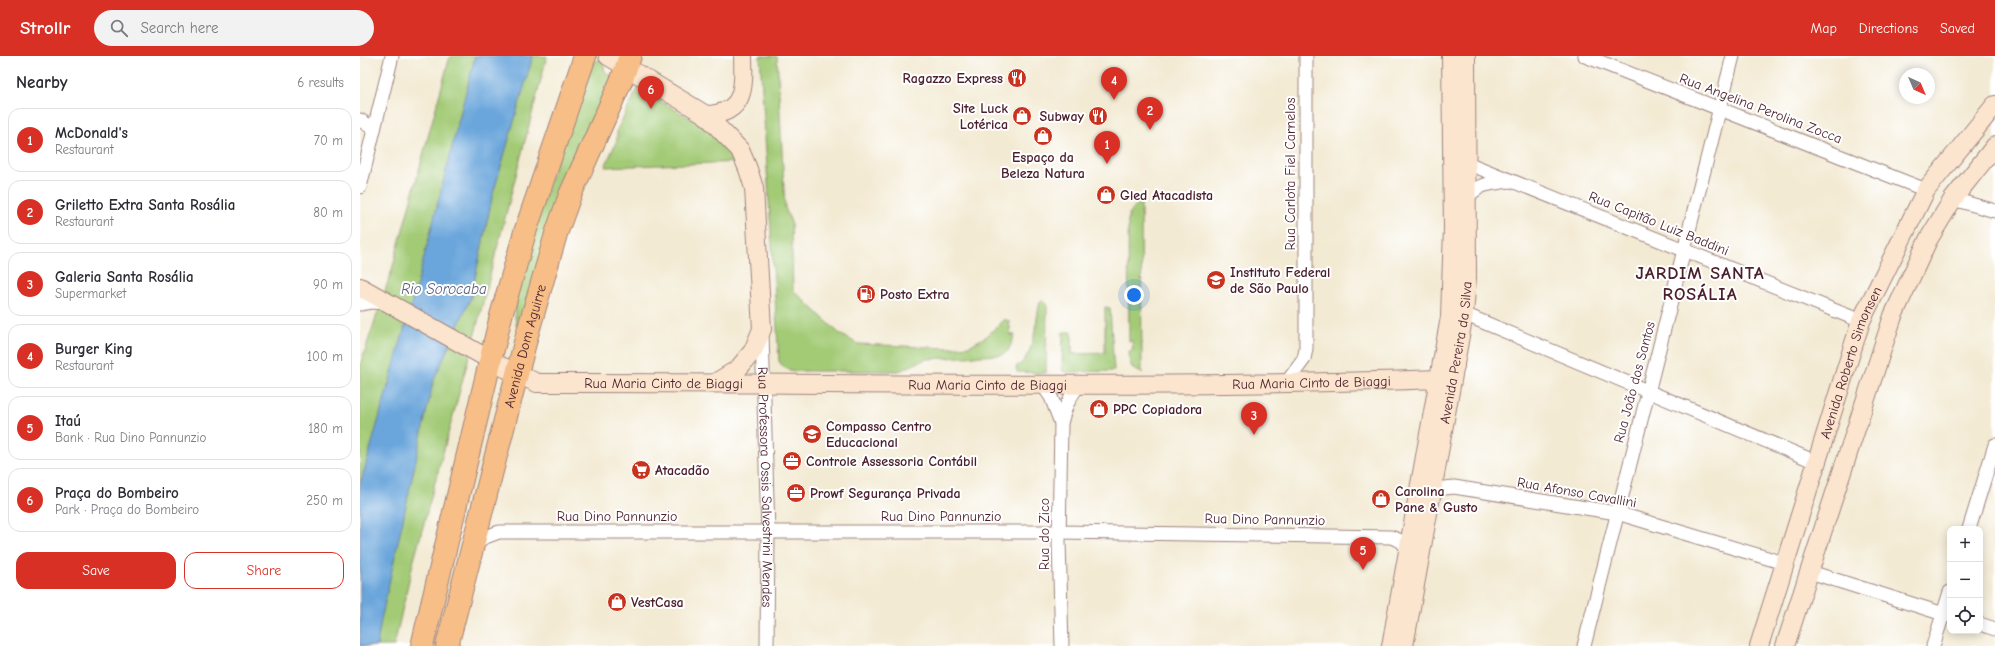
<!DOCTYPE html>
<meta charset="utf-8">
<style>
body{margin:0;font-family:"Comic Neue",sans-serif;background:#f2f2f3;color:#2b2b33}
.controls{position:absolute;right:12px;bottom:12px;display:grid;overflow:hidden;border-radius:8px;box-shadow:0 2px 10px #0003}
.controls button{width:36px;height:36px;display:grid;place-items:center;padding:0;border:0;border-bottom:1px solid #e1e1e2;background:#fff;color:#2b2b33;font:20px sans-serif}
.compass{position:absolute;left:1539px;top:12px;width:36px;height:36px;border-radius:50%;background:#fff;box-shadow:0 2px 10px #0003;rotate:136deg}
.you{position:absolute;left:774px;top:239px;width:14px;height:14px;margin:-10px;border:3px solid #fff;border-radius:50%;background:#1a73e8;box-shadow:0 0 0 6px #1a73e833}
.badge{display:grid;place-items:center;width:26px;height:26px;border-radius:50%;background:#d93025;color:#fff;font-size:13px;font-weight:700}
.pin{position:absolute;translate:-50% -33px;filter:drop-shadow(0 1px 2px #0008)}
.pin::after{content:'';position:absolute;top:21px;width:14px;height:12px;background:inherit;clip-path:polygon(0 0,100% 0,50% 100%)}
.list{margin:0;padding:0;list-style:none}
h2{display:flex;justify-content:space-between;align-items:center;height:52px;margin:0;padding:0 16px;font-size:17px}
h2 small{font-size:13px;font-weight:400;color:#7c7c81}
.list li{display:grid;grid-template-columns:26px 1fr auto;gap:12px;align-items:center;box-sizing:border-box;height:64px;margin:0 8px 8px;padding:0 8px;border:1px solid #e1e1e2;border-radius:12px}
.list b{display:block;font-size:15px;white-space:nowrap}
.list p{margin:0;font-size:13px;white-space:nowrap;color:#7c7c81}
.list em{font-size:13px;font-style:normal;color:#7c7c81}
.actions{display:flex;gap:8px;padding:12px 16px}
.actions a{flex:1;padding:9px 0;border:1px solid #d93025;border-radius:12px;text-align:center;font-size:14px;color:#d93025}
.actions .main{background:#d93025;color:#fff}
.icon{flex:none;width:22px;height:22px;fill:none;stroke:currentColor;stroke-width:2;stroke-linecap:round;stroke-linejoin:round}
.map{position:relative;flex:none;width:1635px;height:590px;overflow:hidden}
header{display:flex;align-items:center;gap:24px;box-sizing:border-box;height:56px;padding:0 20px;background:#d93025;color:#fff}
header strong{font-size:19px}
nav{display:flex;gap:22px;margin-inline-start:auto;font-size:14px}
.search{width:280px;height:36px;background:#f2f2f3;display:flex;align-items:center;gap:10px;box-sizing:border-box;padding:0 14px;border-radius:22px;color:#7c7c81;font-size:15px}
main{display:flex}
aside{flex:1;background:#fff}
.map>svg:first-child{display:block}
.green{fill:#a3cb76;stroke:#767550}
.water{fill:#6aa6db;stroke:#5a6283}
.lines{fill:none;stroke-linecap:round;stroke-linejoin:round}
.street-casing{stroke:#9e847f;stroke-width:15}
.secondary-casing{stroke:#9e847f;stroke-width:20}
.highway-casing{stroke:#9e847f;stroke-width:24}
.street{stroke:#fff;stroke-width:13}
.secondary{stroke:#fce5cf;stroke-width:18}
.highway{stroke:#f7be87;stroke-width:22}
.labels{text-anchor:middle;stroke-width:4;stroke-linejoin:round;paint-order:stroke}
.poi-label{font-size:14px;font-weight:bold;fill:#4a1f2b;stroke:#fff;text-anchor:start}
.street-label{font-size:14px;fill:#4a1f2b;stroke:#fff}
.water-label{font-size:15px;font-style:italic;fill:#585c7a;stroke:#fff}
.district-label{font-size:18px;font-weight:bold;letter-spacing:1px;fill:#4a1f2b;stroke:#fff}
</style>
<header>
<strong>Strollr</strong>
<div class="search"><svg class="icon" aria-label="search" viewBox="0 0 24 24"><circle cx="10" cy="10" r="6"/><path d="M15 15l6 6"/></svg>Search here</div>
<nav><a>Map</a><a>Directions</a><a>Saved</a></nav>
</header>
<main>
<aside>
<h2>Nearby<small>6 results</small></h2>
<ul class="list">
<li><span class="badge">1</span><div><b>McDonald's</b><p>Restaurant</p></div><em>70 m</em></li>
<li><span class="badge">2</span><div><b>Griletto Extra Santa Rosália</b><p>Restaurant</p></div><em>80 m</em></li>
<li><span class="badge">3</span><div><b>Galeria Santa Rosália</b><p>Supermarket</p></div><em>90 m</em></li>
<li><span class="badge">4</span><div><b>Burger King</b><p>Restaurant</p></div><em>100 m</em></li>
<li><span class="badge">5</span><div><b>Itaú</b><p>Bank · Rua Dino Pannunzio</p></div><em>180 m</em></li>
<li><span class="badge">6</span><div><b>Praça do Bombeiro</b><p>Park · Praça do Bombeiro</p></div><em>250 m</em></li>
</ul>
<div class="actions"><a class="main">Save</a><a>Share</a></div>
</aside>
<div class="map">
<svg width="1635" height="590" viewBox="0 0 1635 590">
<rect width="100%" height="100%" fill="#fff"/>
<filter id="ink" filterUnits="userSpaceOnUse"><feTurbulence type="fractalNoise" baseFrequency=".025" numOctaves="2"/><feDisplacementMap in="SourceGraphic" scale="8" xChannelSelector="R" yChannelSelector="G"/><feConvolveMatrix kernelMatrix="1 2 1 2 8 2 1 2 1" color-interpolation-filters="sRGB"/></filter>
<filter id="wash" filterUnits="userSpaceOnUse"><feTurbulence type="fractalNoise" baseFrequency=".012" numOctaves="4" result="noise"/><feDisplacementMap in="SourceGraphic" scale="16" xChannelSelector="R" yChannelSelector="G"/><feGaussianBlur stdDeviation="0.9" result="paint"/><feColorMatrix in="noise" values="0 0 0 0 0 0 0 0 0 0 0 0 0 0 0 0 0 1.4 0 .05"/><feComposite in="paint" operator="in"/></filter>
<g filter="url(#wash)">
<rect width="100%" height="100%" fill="#f3ead3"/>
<g class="green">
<path d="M90 0H187L107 308 51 515 34 590H0V309L31 217Z"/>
<path d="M400 0H417L425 152 431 166 433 234 480 278 498 288 589 292 609 290 627 280 644 263 649 265 651 279H655L648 295 641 299 566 303 539 315H434C426 313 423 312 419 305Z"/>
<path d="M238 4H243L245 16 253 22 161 268 157 270C142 238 219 48 234 5Z"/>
<path d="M278 32 349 73 380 106 245 111 257 84V74Z"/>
<path d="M781 144 782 317 773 313 770 307 769 295 773 294 772 285H769L768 165 769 158Z"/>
<path d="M682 244 687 249 686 317 657 316 656 311C676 299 675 266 680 246Z"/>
<path d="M745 251 750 252 754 315 704 316 702 313 703 276H712V298L745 297Z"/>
</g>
<path class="water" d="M115 0H173L133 138 111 241 73 326 21 564 17 590H0V429L59 221Z"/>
</g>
<g filter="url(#ink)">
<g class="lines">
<g class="street-casing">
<g id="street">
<path d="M1225 0 1566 134"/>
<path d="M0 64 14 73"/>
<path d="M1107 107 1501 265"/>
<path d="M0 131 32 0"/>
<path d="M1107 142C1121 126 1130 128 1150 125"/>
<path d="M1593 143 1635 155"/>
<path d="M0 248 11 246 26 247"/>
<path d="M1104 258 1456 406"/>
<path id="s1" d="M402 279 408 476 407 590"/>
<path d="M927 326 944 303 946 293V0"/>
<path d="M682 328 691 341 701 367"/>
<path d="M1072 436 1085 432 1094 431 1257 457 1424 507"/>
<path d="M1609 473 1635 389"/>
<path d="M113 491 123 482 139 476H699L1031 481 1041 485 1048 493"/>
<path d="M1450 516 1590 560"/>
<path d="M1620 568 1635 573"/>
<path d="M702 590 699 486 701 367C705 352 709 341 719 329"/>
<path d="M1224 590 1373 0"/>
<path d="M1573 590 1590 536"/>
</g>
</g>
<g class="secondary-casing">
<g id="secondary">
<path d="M248 0 346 59 380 94 388 113 394 132 402 273 393 295 378 313 355 327"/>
<path d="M346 59C385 58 384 32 383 0"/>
<path id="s2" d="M0 231 143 311 177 327C477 326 778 334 1079 323L1095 310"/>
<path d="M1031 590 1090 261 1093 172 1091 0"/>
<path id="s3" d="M1044 590 1104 258 1107 222 1106 0"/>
<path id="s4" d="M1399 590 1501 265 1566 134 1635 49"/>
<path d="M1425 590 1533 260 1568 184 1593 143 1635 90"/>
</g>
</g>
<g class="highway-casing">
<g id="highway">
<path d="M62 590 141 260 165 176 225 0"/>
<path id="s5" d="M87 590 167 279 196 178 210 139 262 23 270 0"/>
</g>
</g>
<use href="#street" class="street"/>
<use href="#secondary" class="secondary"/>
<use href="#highway" class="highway"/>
</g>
</g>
<defs>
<g id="restaurant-disc" transform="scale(1)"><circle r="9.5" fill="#c8321e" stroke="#fff"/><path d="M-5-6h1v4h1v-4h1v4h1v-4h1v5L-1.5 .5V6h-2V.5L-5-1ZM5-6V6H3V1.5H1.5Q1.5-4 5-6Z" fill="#fff"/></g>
<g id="shop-disc" transform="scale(1)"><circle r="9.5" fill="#c8321e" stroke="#fff"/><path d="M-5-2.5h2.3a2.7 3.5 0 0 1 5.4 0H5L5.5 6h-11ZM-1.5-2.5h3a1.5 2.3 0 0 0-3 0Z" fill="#fff"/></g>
<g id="university-disc" transform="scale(1)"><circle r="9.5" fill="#c8321e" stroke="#fff"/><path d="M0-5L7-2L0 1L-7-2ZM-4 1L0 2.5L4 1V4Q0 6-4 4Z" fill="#fff"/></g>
<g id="fuel-disc" transform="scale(1)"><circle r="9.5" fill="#c8321e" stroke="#fff"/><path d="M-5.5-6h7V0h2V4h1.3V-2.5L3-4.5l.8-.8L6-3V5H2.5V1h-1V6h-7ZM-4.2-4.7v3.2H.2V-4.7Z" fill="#fff"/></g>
<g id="school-disc" transform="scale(1)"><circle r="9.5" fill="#c8321e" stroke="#fff"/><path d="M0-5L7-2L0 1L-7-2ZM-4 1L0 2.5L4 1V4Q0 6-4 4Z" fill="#fff"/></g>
<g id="office-disc" transform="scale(1)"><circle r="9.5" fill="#c8321e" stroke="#fff"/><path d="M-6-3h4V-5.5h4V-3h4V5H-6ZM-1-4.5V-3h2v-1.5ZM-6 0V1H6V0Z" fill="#fff"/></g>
<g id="supermarket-disc" transform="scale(1)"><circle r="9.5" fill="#c8321e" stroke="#fff"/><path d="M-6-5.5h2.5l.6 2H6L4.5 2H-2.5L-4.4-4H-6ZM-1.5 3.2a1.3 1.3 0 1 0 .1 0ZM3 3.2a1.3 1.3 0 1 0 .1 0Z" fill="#fff"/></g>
</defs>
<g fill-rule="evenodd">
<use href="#restaurant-disc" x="657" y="22"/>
<use href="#shop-disc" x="662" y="60"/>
<use href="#restaurant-disc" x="738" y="60"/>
<use href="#shop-disc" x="683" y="80"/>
<use href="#shop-disc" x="746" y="139"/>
<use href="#university-disc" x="856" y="224"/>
<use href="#fuel-disc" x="506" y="238"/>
<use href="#shop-disc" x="739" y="353"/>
<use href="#school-disc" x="452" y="378"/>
<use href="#office-disc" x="432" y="405"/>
<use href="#supermarket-disc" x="281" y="414"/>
<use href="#office-disc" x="436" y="437"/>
<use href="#shop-disc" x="1021" y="443"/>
<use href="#shop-disc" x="257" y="546"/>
</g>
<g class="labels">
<g class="poi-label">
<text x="643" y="27" text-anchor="end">Ragazzo Express</text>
<text x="648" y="57" text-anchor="end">Site Luck<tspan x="648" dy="16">Lotérica</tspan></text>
<text x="724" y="65" text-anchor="end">Subway</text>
<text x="683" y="106" text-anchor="middle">Espaço da<tspan x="683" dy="16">Beleza Natura</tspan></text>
<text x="760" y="144">Gled Atacadista</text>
<text x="870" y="221">Instituto Federal<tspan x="870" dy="16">de São Paulo</tspan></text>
<text x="520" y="243">Posto Extra</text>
<text x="753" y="358">PPC Copiadora</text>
<text x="466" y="375">Compasso Centro<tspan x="466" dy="16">Educacional</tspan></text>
<text x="446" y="410">Controle Assessoria Contábil</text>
<text x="295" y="419">Atacadão</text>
<text x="1035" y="440">Carolina<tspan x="1035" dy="16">Pane &amp; Gusto</tspan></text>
<text x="450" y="442">Prowf Segurança Privada</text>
<text x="271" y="551">VestCasa</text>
</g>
<g class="street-label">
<text transform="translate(1401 52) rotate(21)" y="5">Rua Angelina Perolina Zocca</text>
<text transform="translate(930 118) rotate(-90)" y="5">Rua Carlota Fiel Carnelos</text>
<text transform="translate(1299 167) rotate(22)" y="5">Rua Capitão Luiz Baddini</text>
<text dy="5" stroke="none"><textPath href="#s5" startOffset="310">Avenida Dom Aguirre</textPath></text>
<text dy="5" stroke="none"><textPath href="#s3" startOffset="298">Avenida Pereira da Silva</textPath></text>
<text dy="5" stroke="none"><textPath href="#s4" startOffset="298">Avenida Roberto Simonsen</textPath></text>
<text dy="5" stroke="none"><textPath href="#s2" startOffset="976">Rua Maria Cinto de Biaggi</textPath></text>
<text transform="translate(1274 326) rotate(-75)" y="5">Rua João dos Santos</text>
<text dy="5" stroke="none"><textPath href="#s2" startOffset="328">Rua Maria Cinto de Biaggi</textPath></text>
<text dy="5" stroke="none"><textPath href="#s2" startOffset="652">Rua Maria Cinto de Biaggi</textPath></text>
<text dy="5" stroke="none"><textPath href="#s1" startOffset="152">Rua Professora Ossis Salvestrini Mendes</textPath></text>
<text transform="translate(1217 436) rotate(10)" y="5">Rua Afonso Cavallini</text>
<text x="257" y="465">Rua Dino Pannunzio</text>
<text x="581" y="465">Rua Dino Pannunzio</text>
<text transform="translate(905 463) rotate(1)" y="5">Rua Dino Pannunzio</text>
<text transform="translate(684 478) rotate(-90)" y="5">Rua do Zico</text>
</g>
<g class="water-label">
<text x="84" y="238">Rio Sorocaba</text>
</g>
<g class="district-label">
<text x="1340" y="223">JARDIM SANTA<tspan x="1340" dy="21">ROSÁLIA</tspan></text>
</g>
</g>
</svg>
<div class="controls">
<button>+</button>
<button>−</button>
<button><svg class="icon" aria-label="locate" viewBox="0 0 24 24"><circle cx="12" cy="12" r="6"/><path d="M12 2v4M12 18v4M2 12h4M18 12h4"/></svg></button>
</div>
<svg class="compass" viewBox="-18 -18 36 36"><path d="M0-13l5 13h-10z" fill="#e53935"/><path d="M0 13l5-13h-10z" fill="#7c7c81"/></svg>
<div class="you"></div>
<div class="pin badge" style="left:747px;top:108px">1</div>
<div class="pin badge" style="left:790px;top:74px">2</div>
<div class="pin badge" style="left:894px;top:379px">3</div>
<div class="pin badge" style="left:754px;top:44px">4</div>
<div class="pin badge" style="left:1003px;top:514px">5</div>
<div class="pin badge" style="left:291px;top:53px">6</div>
</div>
</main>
